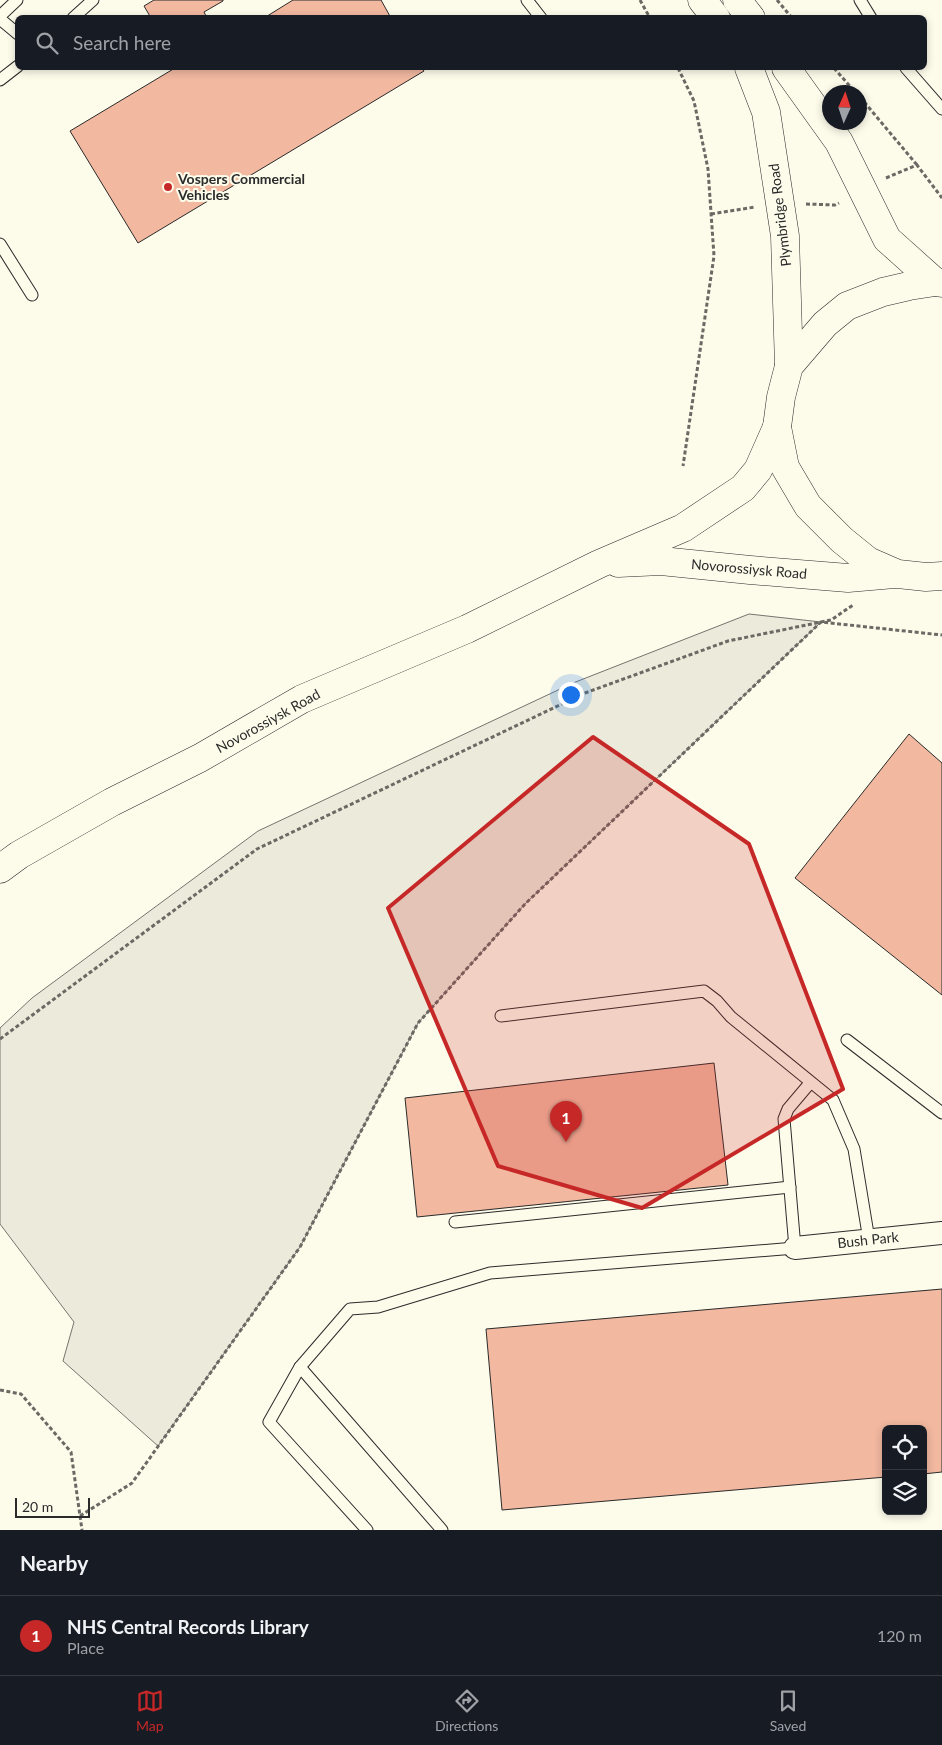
<!DOCTYPE html>
<style>
body{margin:0;font-family:Lato,sans-serif;background:#20242c;color:#f1f3f6}
.controls{position:absolute;right:15px;bottom:15px;display:grid;overflow:hidden;border-radius:8px;box-shadow:0 2px 8px #0003}
.controls button{width:45px;height:45px;display:grid;place-items:center;padding:0;border:0;border-bottom:1px solid #363941;background:#171b24;color:#f1f3f6;font:25px sans-serif}
.compass{position:absolute;left:822px;top:85px;width:45px;height:45px;border-radius:50%;background:#171b24;box-shadow:0 2px 8px #0003;rotate:3deg}
.scale{position:absolute;left:15px;bottom:12px;width:75px;box-sizing:border-box;padding-left:5px;border:2px solid #2b2b2b;border-top:0;font-size:14px;line-height:18px;white-space:nowrap;color:#2b2b2b;-webkit-text-stroke:4px #fdfbea;paint-order:stroke}
.you{position:absolute;left:570px;top:694px;width:18px;height:18px;margin:-12px;border:4px solid #fff;border-radius:50%;background:#1a73e8;box-shadow:0 0 0 8px #1a73e833}
.badge{display:grid;place-items:center;width:32px;height:32px;border-radius:50%;background:#c62828;color:#fff;font-size:16px;font-weight:700}
.pin{position:absolute;translate:-50% -41px;filter:drop-shadow(0 1px 2px #0008)}
.pin::after{content:'';position:absolute;top:26px;width:18px;height:15px;background:inherit;clip-path:polygon(0 0,100% 0,50% 100%)}
.list{margin:0;padding:0;list-style:none}
h2{display:flex;justify-content:space-between;align-items:center;height:65px;margin:0;padding:0 20px;font-size:21px}
h2 small{font-size:16px;font-weight:400;color:#9ea1a6}
.list li{display:grid;grid-template-columns:32px 1fr auto;gap:15px;align-items:center;box-sizing:border-box;height:80px;padding:0 20px;border-top:1px solid #363941}
.list b{display:block;font-size:19px;white-space:nowrap}
.list p{margin:0;font-size:16px;white-space:nowrap;color:#9ea1a6}
.list em{font-size:16px;font-style:normal;color:#9ea1a6}
.icon{flex:none;width:28px;height:28px;fill:none;stroke:currentColor;stroke-width:2;stroke-linecap:round;stroke-linejoin:round}
.map{position:relative;flex:none;width:942px;height:1530px;overflow:hidden}
.search{position:absolute;background:#171b24;box-shadow:0 2px 8px #0003;left:15px;right:15px;top:15px;height:55px;display:flex;align-items:center;gap:12px;box-sizing:border-box;padding:0 18px;border-radius:8px;color:#9ea1a6;font-size:19px}
.sheet{height:145px;background:#171b24}
nav{display:flex;justify-content:space-around;align-items:center;box-sizing:border-box;height:70px;border-top:1px solid #363941;background:#171b24;font-size:14px;color:#9ea1a6}
nav a{display:grid;justify-items:center;gap:2px}
nav .on{color:#c62828}
.map>svg:first-child{display:block}
.green{fill:#ecebdb;stroke:#74746e}
.building{fill:#f2b8a0;stroke:#2b2b2b}
.lines{fill:none;stroke-linecap:round;stroke-linejoin:round}
.lane-casing{stroke:#2b2b2b;stroke-width:13}
.street-casing{stroke:#2b2b2b;stroke-width:24}
.secondary-casing{stroke:#2b2b2b;stroke-width:29}
.path{stroke:#6a6964;stroke-width:3;stroke-dasharray:4 2.5;stroke-linecap:butt}
.lane{stroke:#fdfbea;stroke-width:11}
.street{stroke:#fdfbea;stroke-width:22}
.secondary{stroke:#fdfbea;stroke-width:28}
.marked{fill:#c62828;fill-opacity:0.2;stroke:#c62828;stroke-width:4;stroke-linejoin:round}
.poi-dot{fill:#c62828;stroke:#fdfbea;stroke-width:2}
.labels{text-anchor:middle;stroke-width:4;stroke-linejoin:round;paint-order:stroke}
.poi-label{font-size:14px;font-weight:bold;fill:#2b2b2b;stroke:#fdfbea;text-anchor:start}
.street-label{font-size:14px;fill:#2b2b2b;stroke:#fdfbea}
</style>
<div class="map">
<svg width="942" height="1530" viewBox="0 0 942 1530">
<rect width="100%" height="100%" fill="#fdfbea"/>
<path class="green" d="M749 614 821 622 525 904 418 1023 300 1247 158 1446 63 1361 74 1322 0 1224V1028L32 998 258 831 573 683Z"/>
<g class="building">
<path d="M154 0H223V1L204 12 207 18H151L144 6Z"/>
<path d="M293 0H381L391 18H264Z"/>
<path d="M175 68H422L424 71 138 243 70 131Z"/>
<path d="M909 734 942 763V995L795 878Z"/>
<path d="M714 1063 728 1185 417 1217 405 1098Z"/>
<path d="M942 1289V1472L923 1474V1429H886V1477L502 1510 486 1329Z"/>
</g>
<g class="lines">
<g class="lane-casing">
<g id="lane">
<path d="M527 0 541 18"/>
<path d="M860 0 871 18"/>
<path d="M0 16 17 0"/>
<path d="M73 18 93 0"/>
<path d="M0 19 18 34"/>
<path d="M906 68 942 109"/>
<path d="M0 80 18 66"/>
<path d="M0 244 32 295"/>
<path d="M501 1016 704 991 717 1001 731 1017 833 1100 854 1149 869 1240"/>
<path d="M847 1040 942 1113"/>
<path d="M455 1222 790 1187"/>
<path d="M300 1367 442 1530"/>
<path d="M367 1530 269 1422 300 1367 350 1309 378 1307 490 1273 795 1248 784 1119 788 1109 810 1083"/>
</g>
</g>
<g class="street-casing">
<path id="street" d="M795 1248 942 1233"/>
</g>
<g class="secondary-casing">
<g id="secondary">
<path d="M702 0 716 18"/>
<path d="M737 0 751 18"/>
<path d="M749 68 766 112 785 236 789 366"/>
<path d="M786 68 839 142 887 239 935 282"/>
<path d="M942 283 935 282 909 286 883 292 847 306 825 324 789 366 781 397 777 427 785 467 808 506 842 540 868 561 898 574 926 577 942 576"/>
<path d="M618 563 661 561 750 570 848 578 894 574"/>
<path d="M0 869 19 855 112 802 200 758 302 699 467 629 599 564 683 528 743 488 758 470 777 427"/>
</g>
</g>
<g class="path">
<path d="M640 0 650 18"/>
<path d="M777 0 792 18"/>
<path d="M678 68 694 101 708 169 714 256 683 466"/>
<path d="M834 68 855 92"/>
<path d="M860 97 917 165"/>
<path d="M886 178 917 165 942 198"/>
<path d="M806 204 835 205 839 203"/>
<path d="M711 214 755 207"/>
<path d="M0 1039 257 849 585 693 728 641 831 620 853 605"/>
<path d="M0 1390 21 1394 71 1452 82 1530"/>
<path d="M80 1516 132 1483 300 1247 418 1023 525 904 821 622 942 635"/>
</g>
<use href="#lane" class="lane"/>
<use href="#street" class="street"/>
<use href="#secondary" class="secondary"/>
</g>
<path class="marked" d="M593 737 749 844 843 1089 642 1208 498 1166 388 908Z"/>
<circle class="poi-dot" cx="168" cy="187" r="5"/>
<g class="labels">
<g class="poi-label">
<text x="178" y="184">Vospers Commercial<tspan x="178" dy="16">Vehicles</tspan></text>
</g>
<g class="street-label">
<text transform="translate(780 215) rotate(-97)" y="5">Plymbridge Road</text>
<text transform="translate(749 569) rotate(5)" y="5">Novorossiysk Road</text>
<text transform="translate(268 721) rotate(-29)" y="5">Novorossiysk Road</text>
<text transform="translate(868 1240) rotate(-6)" y="5">Bush Park</text>
</g>
</g>
</svg>
<div class="controls">
<button><svg class="icon" aria-label="locate" viewBox="0 0 24 24"><circle cx="12" cy="12" r="6"/><path d="M12 2v4M12 18v4M2 12h4M18 12h4"/></svg></button>
<button><svg class="icon" aria-label="layers" viewBox="0 0 24 24"><path d="M12 4l9 5-9 5-9-5zM3 14l9 5 9-5"/></svg></button>
</div>
<svg class="compass" viewBox="-18 -18 36 36"><path d="M0-13l5 13h-10z" fill="#e53935"/><path d="M0 13l5-13h-10z" fill="#9ea1a6"/></svg>
<div class="scale">20 m</div>
<div class="you"></div>
<div class="pin badge" style="left:566px;top:1142px">1</div>
<div class="search"><svg class="icon" aria-label="search" viewBox="0 0 24 24"><circle cx="10" cy="10" r="6"/><path d="M15 15l6 6"/></svg>Search here</div>
</div>
<section class="sheet">
<h2>Nearby<small></small></h2>
<ul class="list">
<li><span class="badge">1</span><div><b>NHS Central Records Library</b><p>Place</p></div><em>120 m</em></li>
</ul>
</section>
<nav>
<a class="on"><svg class="icon" aria-label="map" viewBox="0 0 24 24"><path d="M3 6l6-2 6 2 6-2v14l-6 2-6-2-6 2zM9 4v14M15 6v14"/></svg>Map</a>
<a><svg class="icon" aria-label="directions" viewBox="0 0 24 24"><path d="M12 3l9 9-9 9-9-9zM9 14v-3h6M13 9l2 2-2 2"/></svg>Directions</a>
<a><svg class="icon" aria-label="saved" viewBox="0 0 24 24"><path d="M7 4h10v16l-5-4-5 4z"/></svg>Saved</a>
</nav>
